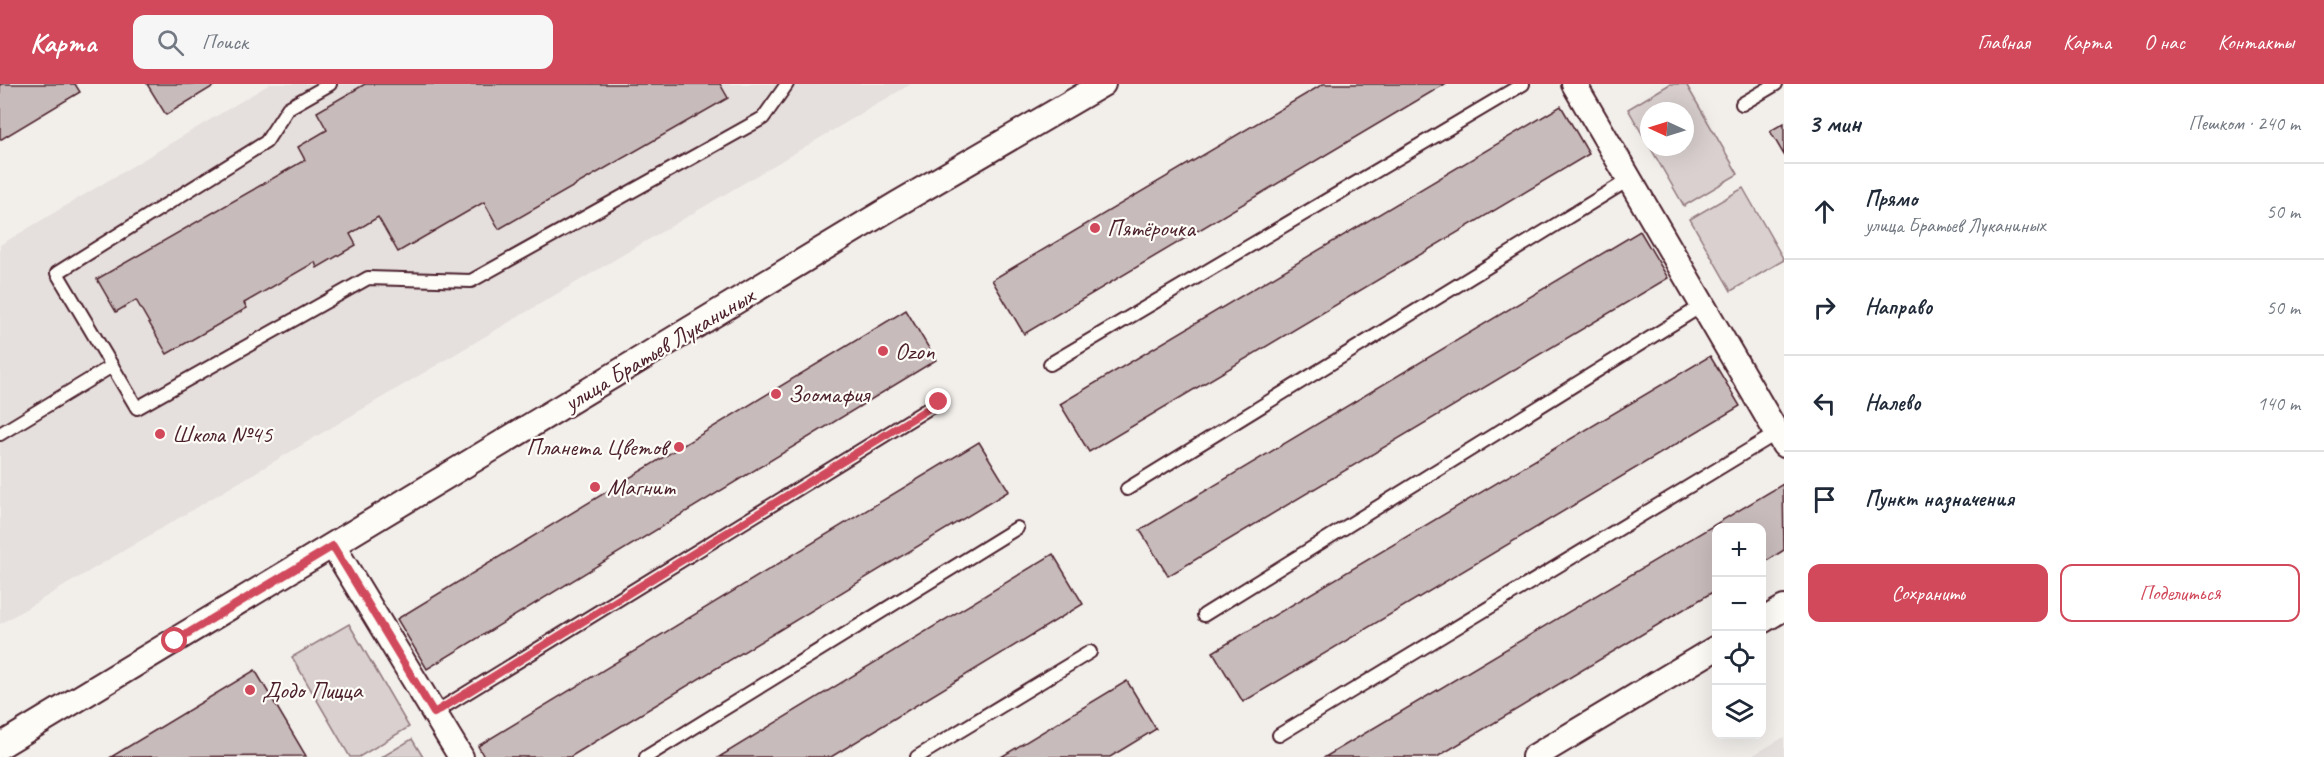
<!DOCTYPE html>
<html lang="ru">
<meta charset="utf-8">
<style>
body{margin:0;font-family:Caveat,sans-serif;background:#f6f6f7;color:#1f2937}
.controls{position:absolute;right:18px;bottom:18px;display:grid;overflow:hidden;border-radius:12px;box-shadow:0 6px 24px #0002}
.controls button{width:54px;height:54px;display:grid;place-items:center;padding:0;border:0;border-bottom:2px solid #e0e1e3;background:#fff;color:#1f2937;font:30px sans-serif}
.compass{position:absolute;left:1640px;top:18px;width:54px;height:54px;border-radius:50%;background:#fff;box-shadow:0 6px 24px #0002;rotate:274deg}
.stop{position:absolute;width:18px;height:18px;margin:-14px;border:4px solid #d1495b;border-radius:50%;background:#fff}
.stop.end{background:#d1495b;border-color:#fff;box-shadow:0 2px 6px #0008}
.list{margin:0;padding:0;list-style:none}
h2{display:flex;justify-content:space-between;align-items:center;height:78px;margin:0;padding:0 24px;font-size:26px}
h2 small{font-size:20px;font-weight:400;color:#747a83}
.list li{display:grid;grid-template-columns:39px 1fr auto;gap:18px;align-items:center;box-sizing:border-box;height:96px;padding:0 24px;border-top:2px solid #e0e1e3}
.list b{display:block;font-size:22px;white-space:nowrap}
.list p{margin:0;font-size:20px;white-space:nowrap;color:#747a83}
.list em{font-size:20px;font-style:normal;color:#747a83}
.actions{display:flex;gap:12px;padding:18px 24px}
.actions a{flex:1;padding:14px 0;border:2px solid #d1495b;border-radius:12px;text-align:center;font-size:21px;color:#d1495b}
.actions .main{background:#d1495b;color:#fff}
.icon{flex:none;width:33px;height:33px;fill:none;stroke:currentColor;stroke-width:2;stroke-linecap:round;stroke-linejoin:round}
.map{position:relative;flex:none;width:1784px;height:673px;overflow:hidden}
header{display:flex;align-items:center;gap:36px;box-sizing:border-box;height:84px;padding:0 30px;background:#d1495b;color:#fff}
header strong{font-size:28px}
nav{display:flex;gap:33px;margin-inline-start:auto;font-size:21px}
.search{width:420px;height:54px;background:#f6f6f7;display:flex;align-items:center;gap:15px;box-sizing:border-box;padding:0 21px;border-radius:12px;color:#747a83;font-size:22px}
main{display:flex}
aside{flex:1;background:#fff}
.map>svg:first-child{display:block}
.built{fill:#e5dfdd}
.green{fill:#d9d0cf;stroke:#92787d;stroke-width:1.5}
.building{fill:#c8bbbb;stroke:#4a1f2b;stroke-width:1.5}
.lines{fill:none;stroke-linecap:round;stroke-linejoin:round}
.lane-casing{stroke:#4a1f2b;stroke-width:16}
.street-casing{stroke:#4a1f2b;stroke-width:28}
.lane{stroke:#fdfcf7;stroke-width:12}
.street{stroke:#fdfcf7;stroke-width:24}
.route{stroke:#d1495b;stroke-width:8}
.poi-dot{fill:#d1495b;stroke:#fdfcf7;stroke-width:2}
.labels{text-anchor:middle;stroke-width:4.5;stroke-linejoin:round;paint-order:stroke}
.poi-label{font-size:24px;fill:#4a1f2b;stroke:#fdfcf7;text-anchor:start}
.street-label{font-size:24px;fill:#4a1f2b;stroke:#fdfcf7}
</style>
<header>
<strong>Карта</strong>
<div class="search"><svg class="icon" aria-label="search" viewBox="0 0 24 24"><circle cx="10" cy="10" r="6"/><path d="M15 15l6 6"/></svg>Поиск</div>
<nav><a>Главная</a><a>Карта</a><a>О нас</a><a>Контакты</a></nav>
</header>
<main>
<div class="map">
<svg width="1784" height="673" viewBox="0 0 1784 673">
<rect width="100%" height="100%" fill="#f2efeb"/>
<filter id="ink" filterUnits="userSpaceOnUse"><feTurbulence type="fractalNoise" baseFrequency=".0167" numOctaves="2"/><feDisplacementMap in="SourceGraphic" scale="12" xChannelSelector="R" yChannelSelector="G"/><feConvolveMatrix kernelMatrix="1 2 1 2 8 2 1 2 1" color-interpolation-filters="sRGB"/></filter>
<g filter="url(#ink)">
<g class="built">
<path d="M270 0H911L0 540V161Z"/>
<path d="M1784 653V673H1750Z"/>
</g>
<g class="green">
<path d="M1670 0H1686L1738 90 1684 122 1650 63H1685V27H1649V62L1628 25Z"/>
<path d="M1743 104 1784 176 1731 207 1690 135Z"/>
<path d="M349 540 409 643 359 673H350L292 573Z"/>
<path d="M412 655 423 673H382Z"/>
</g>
<g class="building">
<path d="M0 0H75L80 8 0 56Z"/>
<path d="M147 0H217L166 31Z"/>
<path d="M365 0H720L728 14 499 145 484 118 398 168 378 133 350 150 356 161 317 184 315 178 244 219 247 224 167 270 136 216 116 228 97 195 305 76 298 63 327 46 317 28Z"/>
<path d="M1323 0H1445L1024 250 992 196Z"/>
<path d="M1561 22 1589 70 1089 368 1060 320Z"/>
<path d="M1784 39V71L1770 47Z"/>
<path d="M1640 147 1668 194 1168 492 1140 446Z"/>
<path d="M906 226 936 276 427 585 397 535Z"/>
<path d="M1710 272 1740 322 1243 618 1213 568Z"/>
<path d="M979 358 1009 407 570 673H484L478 662Z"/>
<path d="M1783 400 1784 466 1762 480V444H1716V506L1437 673H1325Z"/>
<path d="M1053 470 1083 520 831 673H719Z"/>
<path d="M255 586 306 672 111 673Z"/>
<path d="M1127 597 1156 645 1110 673H1001Z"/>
</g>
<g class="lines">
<g class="lane-casing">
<g id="lane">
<path d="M330 0 288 24 266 58 57 189 137 324 368 194 471 197 763 34 787 0"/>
<path d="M1742 20 1776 0"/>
<path d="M1050 280 1523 0"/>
<path d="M0 350 112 282"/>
<path d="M1127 405 1630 95"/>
<path d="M1204 531 1703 221"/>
<path d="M434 629 939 318"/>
<path d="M1279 651 1777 349"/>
<path d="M646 673 1017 444"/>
<path d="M917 673 1090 568"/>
</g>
</g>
<g class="street-casing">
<g id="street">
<path d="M1574 0 1784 361"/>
<path d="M333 462 461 673"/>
<path d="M1762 537 1784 524"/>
<path d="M0 662 897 120 1103 0"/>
<path d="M1534 673 1716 564"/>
</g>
</g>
<use href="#lane" class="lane"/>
<use href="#street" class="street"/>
</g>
</g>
<g class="lines" filter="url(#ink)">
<path class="route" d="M175 557 333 462 434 629 939 318"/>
</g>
<g class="poi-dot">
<circle cx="1095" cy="144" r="6"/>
<circle cx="883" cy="267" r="6"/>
<circle cx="776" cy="310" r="6"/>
<circle cx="160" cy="350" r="6"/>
<circle cx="679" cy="363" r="6"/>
<circle cx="595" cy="403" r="6"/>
<circle cx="250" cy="606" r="6"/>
</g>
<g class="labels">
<g class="poi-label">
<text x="1107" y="152">Пятёрочка</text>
<text x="895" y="275">Ozon</text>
<text x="788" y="318">Зоомафия</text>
<text x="172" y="358">Школа №45</text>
<text x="667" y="371" text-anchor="end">Планета Цветов</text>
<text x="607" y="411">Магнит</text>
<text x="262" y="614">Додо Пицца</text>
</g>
<g class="street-label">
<text transform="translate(659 265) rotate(-31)" y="8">улица Братьев Луканиных</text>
</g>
</g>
</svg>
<div class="controls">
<button>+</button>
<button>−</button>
<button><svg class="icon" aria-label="locate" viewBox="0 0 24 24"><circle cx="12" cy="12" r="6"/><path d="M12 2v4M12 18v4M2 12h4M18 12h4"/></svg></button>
<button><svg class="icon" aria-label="layers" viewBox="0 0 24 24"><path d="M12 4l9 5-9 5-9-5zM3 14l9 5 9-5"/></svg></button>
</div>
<svg class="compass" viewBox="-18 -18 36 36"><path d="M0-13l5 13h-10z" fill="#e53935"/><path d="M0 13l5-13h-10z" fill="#747a83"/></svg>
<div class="stop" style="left:175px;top:557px"></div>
<div class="stop end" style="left:939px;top:318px"></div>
</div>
<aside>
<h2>3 мин<small>Пешком · 240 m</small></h2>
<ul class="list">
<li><svg class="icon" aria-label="ahead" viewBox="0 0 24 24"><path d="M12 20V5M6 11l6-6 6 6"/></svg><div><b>Прямо</b><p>улица Братьев Луканиных</p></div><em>50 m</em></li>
<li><svg class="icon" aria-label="right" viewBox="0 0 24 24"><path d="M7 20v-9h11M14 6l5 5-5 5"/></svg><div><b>Направо</b></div><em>50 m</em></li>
<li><svg class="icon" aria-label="left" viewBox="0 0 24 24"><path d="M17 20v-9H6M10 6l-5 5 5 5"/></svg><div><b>Налево</b></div><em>140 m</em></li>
<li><svg class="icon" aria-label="arrive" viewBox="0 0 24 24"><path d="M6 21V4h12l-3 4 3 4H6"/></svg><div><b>Пункт назначения</b></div></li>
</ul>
<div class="actions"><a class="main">Сохранить</a><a>Поделиться</a></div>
</aside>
</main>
